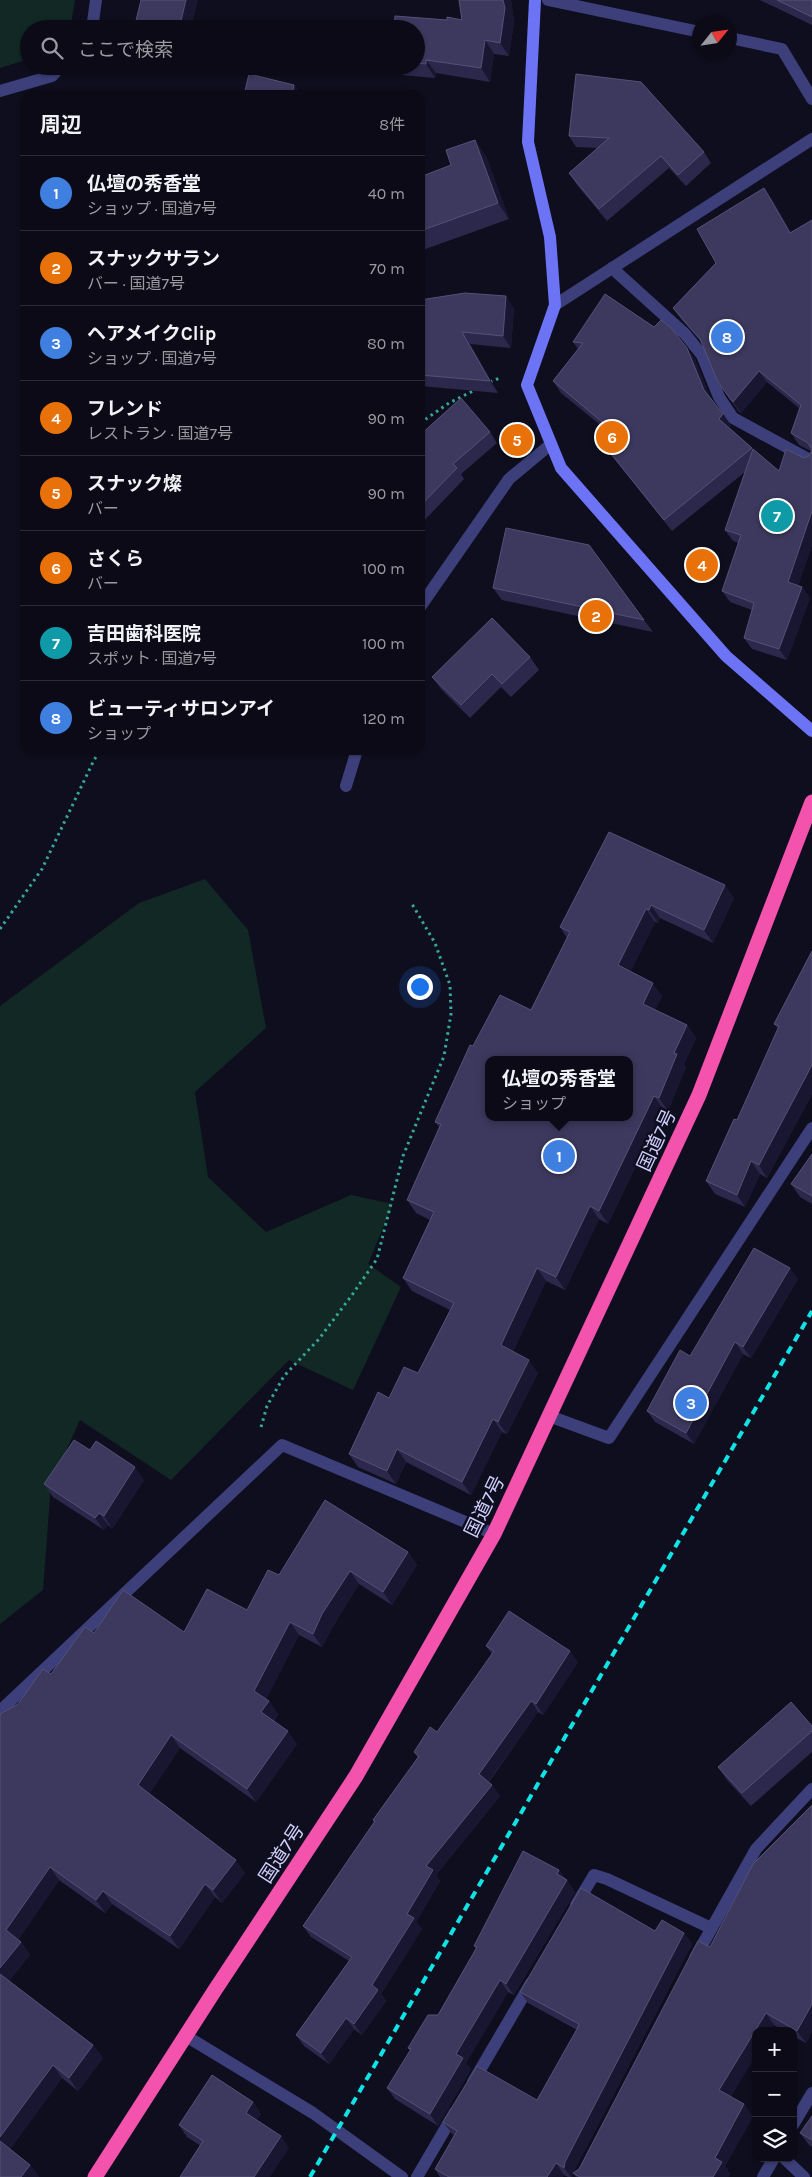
<!DOCTYPE html>
<html lang="ja">
<meta charset="utf-8">
<style>
body{margin:0;font-family:Karla,"Noto Sans JP",sans-serif;background:#14131f;color:#f1f3f6}
.controls{position:absolute;right:15px;bottom:15px;display:grid;overflow:hidden;border-radius:10px;box-shadow:0 1px 4px #0004}
.controls button{width:45px;height:45px;display:grid;place-items:center;padding:0;border:0;border-bottom:1px solid #2b2b35;background:#0b0a16;color:#f1f3f6;font:25px sans-serif}
.compass{position:absolute;left:692px;top:15px;width:45px;height:45px;border-radius:50%;background:#0b0a16;box-shadow:0 1px 4px #0004;rotate:60deg}
.you{position:absolute;left:419px;top:986px;width:18px;height:18px;margin:-12px;border:4px solid #fff;border-radius:50%;background:#1a73e8;box-shadow:0 0 0 8px #1a73e833}
.badge{display:grid;place-items:center;width:32px;height:32px;border-radius:50%;background:#10e3e6;color:#fff;font-size:16px;font-weight:700}
.pin{position:absolute;translate:-50% -50%;border:2px solid #fff;box-shadow:0 1px 5px #0006}
.popup{position:absolute;left:485px;top:1056px;width:148px;height:65px;box-sizing:border-box;display:grid;place-content:center;border-radius:10px;background:#0b0a16;filter:drop-shadow(0 1px 4px #0005);font-size:16px;white-space:nowrap;color:#9a9aa1}
.popup b{font-size:19px;color:#f1f3f6}
.popup::after{content:'';position:absolute;left:50%;top:100%;margin-left:-10px;border:10px solid transparent;border-top-color:#0b0a16}
.list{margin:0;padding:0;list-style:none}
h2{display:flex;justify-content:space-between;align-items:center;height:65px;margin:0;padding:0 20px;font-size:21px}
h2 small{font-size:16px;font-weight:400;color:#9a9aa1}
.list li{display:grid;grid-template-columns:32px 1fr auto;gap:15px;align-items:center;box-sizing:border-box;height:75px;padding:0 20px;border-top:1px solid #2b2b35}
.list b{display:block;font-size:19px;white-space:nowrap}
.list p{margin:0;font-size:16px;white-space:nowrap;color:#9a9aa1}
.list em{font-size:16px;font-style:normal;color:#9a9aa1}
.icon{flex:none;width:28px;height:28px;fill:none;stroke:currentColor;stroke-width:2;stroke-linecap:round;stroke-linejoin:round}
.map{position:relative;flex:none;width:812px;height:2177px;overflow:hidden}
.search{position:absolute;background:#0b0a16;box-shadow:0 1px 4px #0004;left:20px;top:20px;width:405px;height:55px;display:flex;align-items:center;gap:12px;box-sizing:border-box;padding:0 18px;border-radius:28px;color:#9a9aa1;font-size:19px}
.panel{position:absolute;background:#0b0a16;box-shadow:0 1px 4px #0004;left:20px;top:90px;width:405px;height:665px;border-radius:15px}
.map>svg:first-child{display:block}
.green{fill:#112825}
.lines{fill:none;stroke-linecap:round;stroke-linejoin:round}
.path{stroke:#36a897;stroke-width:3;stroke-dasharray:2.5 4;stroke-linecap:butt}
.street{stroke:#3c3f7a;stroke-width:12}
.secondary{stroke:#6c74f5;stroke-width:12}
.highway{stroke:#f352ad;stroke-width:15}
.rail{stroke:#10e3e6;stroke-width:4;stroke-dasharray:8 6;stroke-linecap:butt}
.wall{fill:#2b284b}
.shaded-wall{fill:#191631}
.building{fill:#3d395e;stroke:#545177;fill-rule:evenodd}
.labels{text-anchor:middle;stroke-width:5;stroke-linejoin:round;paint-order:stroke}
.street-label{font-size:19px;fill:#cfcefc;stroke:#0f0e1e}
</style>
<div class="map">
<svg width="812" height="2177" viewBox="0 0 812 2177">
<rect width="100%" height="100%" fill="#0f0e1e"/>
<g class="green">
<path d="M0 0H75L70 29H29V59L0 68Z"/>
<path d="M205 879 248 930 266 1028 195 1092 208 1177 266 1232 351 1195 393 1204 368 1264 401 1287 353 1390 289 1360 171 1480 80 1420 51 1484 43 1590 0 1624V1006L139 903Z"/>
</g>
<g class="lines">
<g class="path">
<path d="M490 382 502 377"/>
<path d="M420 423 449 403 475 390"/>
<path d="M0 929 42 869 94 760 101 750"/>
<path d="M261 1427 267 1406 284 1376 319 1339 352 1295 377 1259 403 1156 444 1056 451 1014 450 985 435 943 412 904"/>
</g>
<g class="street">
<path d="M548 0 700 32"/>
<path d="M92 29 96 0"/>
<path d="M730 38 782 49 812 99"/>
<path d="M0 91 52 76 61 66"/>
<path d="M612 268 685 334 702 355 719 397 733 418 812 461"/>
<path d="M555 305 812 139"/>
<path d="M420 607 509 479 551 444"/>
<path d="M346 786 357 750"/>
<path d="M549 1416 609 1438 812 1128"/>
<path d="M0 1711 282 1445 494 1534"/>
<path d="M576 1905 594 1875 607 1879 711 1928"/>
<path d="M695 1958 756 1849 812 1789"/>
<path d="M186 2036 313 2113 402 2177"/>
<path d="M473 2082 531 1983"/>
<path d="M793 2125 812 2093"/>
<path d="M784 2158 804 2177"/>
<path d="M417 2177 455 2112"/>
<path d="M763 2177 774 2158"/>
</g>
<path class="secondary" d="M535 0 528 142 550 237 555 305 527 385 561 468 726 656 812 731"/>
<path class="highway" d="M95 2177 215 1990 356 1776 494 1534 699 1095 812 802"/>
<path class="rail" d="M310 2177 812 1311"/>
</g>
<g class="wall">
<path d="M459 0H511L514 22 509 56 494 54 490 82 436 73 435 78 401 75 395 66H416V29L447 20H462Z"/>
<path d="M760 0H812V25Z"/>
<path d="M576 74 704 152 711 163 686 186 669 168 607 221 577 185 569 173 598 148 576 147 569 136Z"/>
<path d="M486 156 509 219 420 251V177Z"/>
<path d="M772 199 791 232 812 220V545L798 585 802 587 810 598 787 660 752 649 744 638 752 610 730 602 722 591 739 543 733 541 725 530 745 472 672 531 604 446 596 435 604 428 561 393 553 381 578 349 573 342 605 294 695 359 711 400 731 426 729 428 779 471 804 458 809 456 811 451 799 445 791 433 799 408 767 382 741 413 739 412 718 382 702 343 681 319 673 308 716 263Z"/>
<path d="M420 300 514 308 511 348 470 344 498 393 420 386Z"/>
<path d="M490 432 497 443 461 474 464 479 420 525V435Z"/>
<path d="M493 588 644 620 653 632 502 600Z"/>
<path d="M530 657 539 670 511 697 501 687 470 718 441 689 432 677Z"/>
<path d="M609 832 734 898 713 943 660 918 658 923 655 922 630 972 662 996 655 1010 687 1025 696 1038 684 1064 686 1067 668 1111 663 1109 608 1224 599 1219 565 1290 546 1281 513 1352 538 1373 507 1434 502 1432 471 1495 406 1462 396 1484 358 1467 349 1454 389 1398 418 1373 450 1310 412 1291 403 1278 430 1220 416 1213 407 1200 439 1127 435 1122 473 1046 531 1010 567 938 560 927Z"/>
<path d="M812 951V1094L767 1178 760 1174 745 1207 715 1194 706 1181 737 1120 778 1029 774 1024Z"/>
<path d="M812 1154V1204L800 1197 791 1184Z"/>
<path d="M798 1279 751 1358 743 1354 694 1444 655 1422 647 1411 690 1356Z"/>
<path d="M90 1450 144 1480 112 1529 108 1525 104 1530 53 1497 44 1484Z"/>
<path d="M408 1552 417 1565 392 1605 359 1584 332 1628 322 1647 299 1635 266 1699 269 1701 278 1714 274 1721 297 1744 256 1802 180 1748 149 1794 245 1873 222 1903 215 1897 179 1949 112 1904 105 1913 59 1880 18 1940 21 1942 30 1955 9 1981 93 2045 103 2058 78 2091 62 2078 10 2149 30 2165 39 2177H0L18 1704 51 1674 94 1633 184 1632 247 1610 279 1575Z"/>
<path d="M486 1646 578 1662 543 1715 538 1712 489 1782 492 1785 500 1796 436 1875 440 1881 416 1922 422 1929 381 1994 386 2001 362 2035 354 2029 329 2064 304 2046 296 2035 349 1961 311 1937 303 1926 374 1822 373 1820 418 1758 414 1752 437 1732 492 1654Z"/>
<path d="M812 1726V1752L751 1806 727 1780 718 1767Z"/>
<path d="M812 1805V2031L806 2043 793 2036V2031H784L774 2025 770 2031H756V2055L731 2096 753 2116 725 2166 730 2174 728 2177H576L573 2173 579 2169 710 1947Z"/>
<path d="M559 1870 575 1892 514 1995 508 1992 466 2063 471 2069 438 2126 395 2099 387 2088 410 2051 408 2048 438 2015 476 1949 474 1946Z"/>
<path d="M655 1931 684 1933 692 1944 573 2173V2177H568L564 2175 562 2177H440L435 2169 454 2135 452 2134 443 2122 537 2100 577 2030 528 2003 520 1992Z"/>
<path d="M253 2102 261 2114 257 2120 289 2148 201 2146 187 2137 179 2125Z"/>
<path d="M812 2116V2147L809 2145 800 2133Z"/>
</g>
<g class="shaded-wall">
<path d="M186 0H198L191 29H179Z"/>
<path d="M503 0H511L514 22 509 56 500 43Z"/>
<path d="M485 40 494 54 490 82 481 68Z"/>
<path d="M426 60 436 73 435 78 426 64Z"/>
<path d="M294 85 302 95H292Z"/>
<path d="M475 140 486 156 509 219 498 203Z"/>
<path d="M764 188 772 199 798 244 790 233Z"/>
<path d="M506 296 514 308 511 348 503 336Z"/>
<path d="M462 332 470 344 498 393 490 381Z"/>
<path d="M687 348 695 359 712 401 704 390Z"/>
<path d="M759 371 767 382 741 413 733 402Z"/>
<path d="M723 414 731 426 727 431 719 419Z"/>
<path d="M812 511V545L796 593 788 582Z"/>
<path d="M802 587 810 598 787 660 779 649Z"/>
<path d="M725 885 734 898 713 943 704 930Z"/>
<path d="M651 905 660 918 658 923 649 910Z"/>
<path d="M646 909 655 922 627 978 618 965Z"/>
<path d="M653 983 662 996 652 1017 643 1004Z"/>
<path d="M687 1025 696 1038 684 1064 686 1067 668 1111 659 1098 674 1053Z"/>
<path d="M812 1065V1094L767 1178 759 1165Z"/>
<path d="M654 1096 663 1109 608 1224 599 1211Z"/>
<path d="M751 1161 760 1174 745 1207 737 1195Z"/>
<path d="M590 1206 599 1219 565 1290 556 1277Z"/>
<path d="M537 1268 546 1281 510 1358 501 1345Z"/>
<path d="M790 1268 798 1279 751 1358 743 1347Z"/>
<path d="M735 1342 743 1354 694 1444 686 1433Z"/>
<path d="M529 1360 538 1373 507 1434 498 1422Z"/>
<path d="M493 1419 502 1432 471 1495 462 1482Z"/>
<path d="M397 1449 406 1462 396 1484 387 1471Z"/>
<path d="M135 1467 144 1480 112 1529 104 1516Z"/>
<path d="M99 1513 108 1525 104 1530 95 1518Z"/>
<path d="M408 1552 417 1565 392 1605 383 1592Z"/>
<path d="M350 1571 359 1584 332 1628 322 1647 313 1634 322 1614Z"/>
<path d="M290 1622 299 1635 264 1704 254 1691Z"/>
<path d="M570 1651 578 1662 543 1715 536 1704Z"/>
<path d="M269 1701 278 1714 270 1725 261 1712Z"/>
<path d="M531 1701 538 1712 486 1785 479 1774Z"/>
<path d="M288 1731 297 1744 256 1802 247 1789Z"/>
<path d="M171 1735 180 1748 147 1798 138 1785Z"/>
<path d="M492 1785 500 1796 436 1875 440 1881 416 1922 422 1929 381 1994 386 2001 362 2035 354 2024 426 1866Z"/>
<path d="M236 1860 245 1873 222 1903 213 1890Z"/>
<path d="M50 1867 59 1880 16 1943 6 1930Z"/>
<path d="M559 1870 575 1892 514 1995 506 1984Z"/>
<path d="M205 1884 215 1897 179 1949 170 1936Z"/>
<path d="M103 1891 112 1904 105 1913 96 1900Z"/>
<path d="M684 1933 692 1944 573 2173V2177H571L564 2168 565 2162Z"/>
<path d="M21 1942 30 1955 6 1985 0 1976V1968Z"/>
<path d="M500 1980 508 1992 466 2063 471 2069 438 2126 430 2114 456 2054Z"/>
<path d="M812 2004V2031L806 2043 797 2031Z"/>
<path d="M766 2013 774 2025 770 2031H756V2055L728 2102 719 2090Z"/>
<path d="M346 2018 354 2029 329 2064 321 2053Z"/>
<path d="M93 2045 103 2058 78 2091 69 2078Z"/>
<path d="M53 2065 62 2078 7 2153 0 2142V2137Z"/>
<path d="M253 2102 261 2114 254 2125 246 2113Z"/>
<path d="M744 2104 753 2116 725 2166 730 2174 728 2177H713L715 2158Z"/>
<path d="M281 2136 289 2148 270 2177H254Z"/>
<path d="M556 2163 564 2175 562 2177H547Z"/>
<path d="M30 2165 39 2177H21Z"/>
</g>
<g class="building">
<path d="M141 0H186L179 29H134Z"/>
<path d="M459 0H503L505 8 500 43 485 40 481 68 426 60V64L416 63V29H394L395 16 447 20V17L462 20Z"/>
<path d="M777 0H812V17Z"/>
<path d="M249 74 294 85 292 95H244Z"/>
<path d="M576 74 641 82 704 152 678 175 661 156 599 209 569 173 609 138 569 136Z"/>
<path d="M475 140 498 203 420 231V177L451 165 446 150Z"/>
<path d="M764 188 790 233 812 220V450L808 443 791 433 801 405 759 371 733 402 731 400 718 382 700 339 673 308 716 263 697 229Z"/>
<path d="M465 293 506 296 503 336 462 332 490 381 420 375V300Z"/>
<path d="M605 294 654 327 661 320 671 328 687 348 704 390 723 414 719 419 752 448 664 520 596 435 607 426 553 381 583 343 573 342Z"/>
<path d="M461 398 490 432 453 464 457 468 420 506V435Z"/>
<path d="M753 449 779 471 786 449 804 458 809 456 812 450V511L788 582 802 587 779 649 744 638 754 603 722 591 741 535 725 530Z"/>
<path d="M506 528 589 545 644 620 493 588Z"/>
<path d="M492 618 530 657 502 684 492 674 461 705 432 677Z"/>
<path d="M609 832 725 885 704 930 651 905 649 910 646 909 618 965 653 983 643 1004 687 1025 674 1053 677 1054 659 1098 654 1096 599 1211 590 1206 556 1277 537 1268 501 1345 529 1360 498 1422 493 1419 462 1482 397 1449 387 1471 349 1454 378 1392 389 1398 404 1367 418 1373 454 1303 403 1278 434 1212 407 1200 441 1124 435 1122 470 1045 473 1046 500 995 531 1010 570 932 560 927ZM489 1060H629V1117H489Z"/>
<path d="M812 951V1065L759 1165 751 1161 737 1195 706 1181 734 1119 737 1120 779 1026 774 1024Z"/>
<path d="M812 1154V1196L791 1184Z"/>
<path d="M754 1248 790 1268 743 1347 735 1342 686 1433 647 1411 680 1350 690 1356Z"/>
<path d="M74 1440 90 1450 96 1441 135 1467 104 1516 99 1513 95 1518 44 1484Z"/>
<path d="M325 1500 408 1552 383 1592 350 1571 322 1614 313 1634 290 1622 254 1691 269 1701 261 1712 288 1731 247 1789 171 1735 138 1785 236 1860 213 1890 205 1884 170 1936 103 1891 96 1900 50 1867 6 1930 21 1942 0 1968V1714L18 1704 43 1669 51 1674 85 1627 94 1633 123 1590 184 1632 207 1589 247 1610 268 1570 279 1575Z"/>
<path d="M509 1611 570 1651 536 1704 531 1701 479 1774 492 1785 426 1866 433 1870 407 1914 414 1918 372 1985 378 1990 354 2024 346 2018 321 2053 296 2035 352 1957 303 1926 375 1821 373 1820 419 1756 414 1752 430 1727 437 1732 494 1651 486 1646Z"/>
<path d="M791 1702 812 1726V1731L742 1793 718 1767Z"/>
<path d="M812 1805V2004L797 2031 766 2013 719 2090 744 2104 715 2158 722 2162 713 2177H580L573 2173 579 2169 698 1941 710 1947 753 1864Z"/>
<path d="M523 1851 559 1870 557 1874 567 1880 506 1984 500 1980 456 2054 463 2058 430 2114 387 2088 411 2049 408 2048 428 2015H438L477 1947 474 1946Z"/>
<path d="M581 1888 655 1931 662 1920 684 1933 565 2162 564 2168 556 2163 547 2177H449L435 2169 457 2131 443 2122 477 2066 537 2100 577 2029 579 2024 520 1992Z"/>
<path d="M0 1974 93 2045 69 2078 53 2065 0 2137Z"/>
<path d="M212 2075 253 2102 246 2113 281 2136 254 2177H180L203 2141 179 2125Z"/>
<path d="M812 2116V2140L800 2133Z"/>
<path d="M0 2141 30 2165 21 2177H0Z"/>
</g>
<g class="labels">
<g class="street-label">
<text transform="translate(656 1140) rotate(-65)" y="7">国道7号</text>
<text transform="translate(484 1506) rotate(-64)" y="7">国道7号</text>
<text transform="translate(281 1853) rotate(-57)" y="7">国道7号</text>
</g>
</g>
</svg>
<div class="controls">
<button>+</button>
<button>−</button>
<button><svg class="icon" aria-label="layers" viewBox="0 0 24 24"><path d="M12 4l9 5-9 5-9-5zM3 14l9 5 9-5"/></svg></button>
</div>
<svg class="compass" viewBox="-18 -18 36 36"><path d="M0-13l5 13h-10z" fill="#e53935"/><path d="M0 13l5-13h-10z" fill="#9a9aa1"/></svg>
<div class="you"></div>
<div class="pin badge" style="left:559px;top:1156px;background:#3f7fe0">1</div>
<div class="popup"><b>仏壇の秀香堂</b>ショップ</div>
<div class="pin badge" style="left:596px;top:616px;background:#e8710a">2</div>
<div class="pin badge" style="left:691px;top:1403px;background:#3f7fe0">3</div>
<div class="pin badge" style="left:702px;top:565px;background:#e8710a">4</div>
<div class="pin badge" style="left:517px;top:440px;background:#e8710a">5</div>
<div class="pin badge" style="left:612px;top:437px;background:#e8710a">6</div>
<div class="pin badge" style="left:777px;top:516px;background:#0f9aa8">7</div>
<div class="pin badge" style="left:727px;top:337px;background:#3f7fe0">8</div>
<div class="search"><svg class="icon" aria-label="search" viewBox="0 0 24 24"><circle cx="10" cy="10" r="6"/><path d="M15 15l6 6"/></svg>ここで検索</div>
<section class="panel">
<h2>周辺<small>8件</small></h2>
<ul class="list">
<li><span class="badge" style="background:#3f7fe0">1</span><div><b>仏壇の秀香堂</b><p>ショップ · 国道7号</p></div><em>40 m</em></li>
<li><span class="badge" style="background:#e8710a">2</span><div><b>スナックサラン</b><p>バー · 国道7号</p></div><em>70 m</em></li>
<li><span class="badge" style="background:#3f7fe0">3</span><div><b>ヘアメイクClip</b><p>ショップ · 国道7号</p></div><em>80 m</em></li>
<li><span class="badge" style="background:#e8710a">4</span><div><b>フレンド</b><p>レストラン · 国道7号</p></div><em>90 m</em></li>
<li><span class="badge" style="background:#e8710a">5</span><div><b>スナック燦</b><p>バー</p></div><em>90 m</em></li>
<li><span class="badge" style="background:#e8710a">6</span><div><b>さくら</b><p>バー</p></div><em>100 m</em></li>
<li><span class="badge" style="background:#0f9aa8">7</span><div><b>吉田歯科医院</b><p>スポット · 国道7号</p></div><em>100 m</em></li>
<li><span class="badge" style="background:#3f7fe0">8</span><div><b>ビューティサロンアイ</b><p>ショップ</p></div><em>120 m</em></li>
</ul>
</section>
</div>
